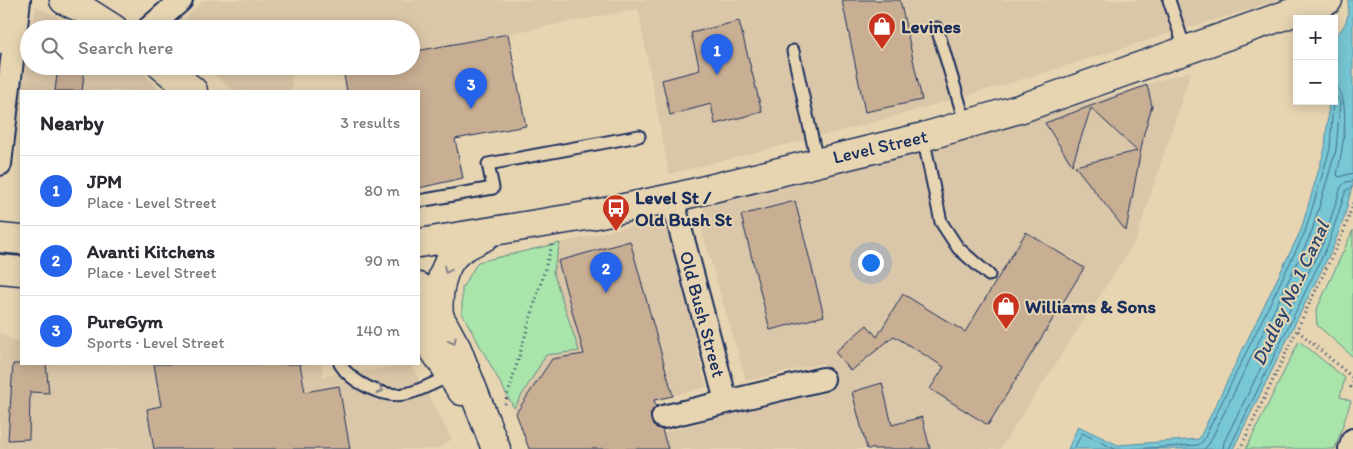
<!DOCTYPE html>
<meta charset="utf-8">
<style>
body{margin:0;font-family:Itim,sans-serif;background:#f2f2f3;color:#2b2b33}
.controls{position:absolute;right:15px;top:15px;display:grid;overflow:hidden;border-radius:0px;box-shadow:0 2px 12px #0003}
.controls button{width:45px;height:45px;display:grid;place-items:center;padding:0;border:0;border-bottom:1px solid #e1e1e2;background:#fff;color:#2b2b33;font:25px sans-serif}
.you{position:absolute;left:870px;top:262px;width:18px;height:18px;margin:-12px;border:4px solid #fff;border-radius:50%;background:#1a73e8;box-shadow:0 0 0 8px #1a73e833}
.badge{display:grid;place-items:center;width:32px;height:32px;border-radius:50%;background:#2563eb;color:#fff;font-size:16px;font-weight:700}
.pin{position:absolute;translate:-50% -41px;filter:drop-shadow(0 1px 2px #0008)}
.pin::after{content:'';position:absolute;top:26px;width:18px;height:15px;background:inherit;clip-path:polygon(0 0,100% 0,50% 100%)}
.list{margin:0;padding:0;list-style:none}
h2{display:flex;justify-content:space-between;align-items:center;height:65px;margin:0;padding:0 20px;font-size:21px}
h2 small{font-size:16px;font-weight:400;color:#7c7c81}
.list li{display:grid;grid-template-columns:32px 1fr auto;gap:15px;align-items:center;box-sizing:border-box;height:70px;padding:0 20px;border-top:1px solid #e1e1e2}
.list b{display:block;font-size:19px;white-space:nowrap}
.list p{margin:0;font-size:16px;white-space:nowrap;color:#7c7c81}
.list em{font-size:16px;font-style:normal;color:#7c7c81}
.icon{flex:none;width:28px;height:28px;fill:none;stroke:currentColor;stroke-width:2;stroke-linecap:round;stroke-linejoin:round}
.map{position:relative;flex:none;width:1353px;height:449px;overflow:hidden}
.search{position:absolute;background:#fff;box-shadow:0 2px 12px #0003;left:20px;top:20px;width:400px;height:55px;display:flex;align-items:center;gap:12px;box-sizing:border-box;padding:0 18px;border-radius:28px;color:#7c7c81;font-size:19px}
.panel{position:absolute;background:#fff;box-shadow:0 2px 12px #0003;left:20px;top:90px;width:400px;height:275px;border-radius:0px}
.map>svg:first-child{display:block}
.built{fill:#dac6a8}
.green{fill:#a9e5ab;stroke:#628a84}
.water{fill:#78c7d4;stroke:#538aa5}
.lines{fill:none;stroke-linecap:round;stroke-linejoin:round}
.shore{stroke:#406c8d;stroke-width:1}
.building{fill:#c8ae93;stroke:#1b2f5e}
.lane-casing{stroke:#1b2f5e;stroke-width:15}
.street-casing{stroke:#1b2f5e;stroke-width:26}
.secondary-casing{stroke:#1b2f5e;stroke-width:31}
.primary-casing{stroke:#1b2f5e;stroke-width:31}
.path{stroke:#1b2f5e;stroke-width:3;stroke-dasharray:1 4;stroke-linecap:butt}
.lane{stroke:#e7d5b2;stroke-width:11}
.street{stroke:#e7d5b2;stroke-width:22}
.secondary{stroke:#e7d5b2;stroke-width:28}
.primary{stroke:#e7d5b2;stroke-width:28}
.oneway{stroke:#818288}
.labels{text-anchor:middle;stroke-width:4;stroke-linejoin:round;paint-order:stroke}
.poi-label{font-size:19px;font-weight:bold;fill:#1b2f5e;stroke:#e7d5b2;text-anchor:start}
.street-label{font-size:19px;fill:#1b2f5e;stroke:#e7d5b2}
.water-label{font-size:20px;font-style:italic;fill:#294670;stroke:#e7d5b2}
</style>
<div class="map">
<svg width="1353" height="449" viewBox="0 0 1353 449">
<rect width="100%" height="100%" fill="#e7d5b2"/>
<filter id="ink" filterUnits="userSpaceOnUse"><feTurbulence type="fractalNoise" baseFrequency=".02" numOctaves="2"/><feDisplacementMap in="SourceGraphic" scale="10" xChannelSelector="R" yChannelSelector="G"/><feConvolveMatrix kernelMatrix="1 2 1 2 8 2 1 2 1" color-interpolation-filters="sRGB"/></filter>
<g filter="url(#ink)">
<g class="built">
<path d="M203 0H1279L1007 84 860 126 669 174 638 9 411 52V29H180L179 26Z"/>
<path d="M36 6 81 29H32Z"/>
<path d="M29 49V66H136L161 91H22Z"/>
<path d="M204 66H332L291 74 292 91H234Z"/>
<path d="M1191 71 1136 240 1000 449H580L663 433 739 412 831 392 823 363 746 381 700 224 704 207 1034 119Z"/>
<path d="M655 220 669 228 706 387 524 437 514 408 546 355 579 351 553 272 560 243Z"/>
<path d="M0 331 14 342 21 341V364H321L324 376 411 365 452 439 437 449H0Z"/>
</g>
<g class="green">
<path d="M1353 230V357L1317 325 1316 311Z"/>
<path d="M560 243 553 272 579 351 546 355 514 408 462 313V288L478 262Z"/>
<path d="M1299 341 1345 378 1340 397 1351 401 1335 449H1246Z"/>
</g>
<path class="water" d="M1348 0H1353V183L1344 218 1333 247 1233 449H1068L1078 426 1118 445 1199 439 1301 230 1325 148 1329 101H1334V37C1347 25 1349 18 1348 0Z"/>
<g class="lines">
<g class="shore">
<path d="M1334 84C1353 96 1342 153 1337 175L1339 177 1353 173"/>
<path d="M1074 449 1082 433 1115 449"/>
<path d="M1131 449 1198 445 1203 441 1305 232 1330 149 1333 101"/>
<path d="M1204 449 1209 444 1311 234 1336 150 1340 102 1334 92"/>
<path d="M1223 449 1224 442 1323 243 1341 187 1346 182 1353 181"/>
<path d="M1229 449 1328 245 1346 190 1353 187"/>
</g>
</g>
<g class="building">
<path d="M842 0H900L922 100 865 112Z"/>
<path d="M739 21 762 112 715 124 711 104 670 115 662 80 700 70 691 33Z"/>
<path d="M508 34 526 126 455 139 463 178 419 188V91H347L342 66H411V52Z"/>
<path d="M58 66H85L82 91H55Z"/>
<path d="M1147 85 1152 106 1144 133 1126 231 1075 166 1137 151 1091 108 1072 165 1045 123Z"/>
<path d="M795 201 824 316 770 330 741 215Z"/>
<path d="M1026 232 1084 268 988 425 930 389 944 367 894 336 851 371 835 352 867 325 877 337 903 294 965 332Z"/>
<path d="M630 241 673 396 654 400 656 406 650 414 653 426 662 430 668 449H529L516 413 552 359 584 354 558 261Z"/>
<path d="M13 364H46L49 393 30 392 29 439 8 440Z"/>
<path d="M154 364H300L305 392 339 386 350 449H154L147 409 161 406Z"/>
<path d="M882 383 892 425 922 417 930 449H867L852 392Z"/>
</g>
<g class="lines">
<g class="lane-casing">
<g id="lane">
<path d="M1169 0 1185 49"/>
<path d="M937 28 966 125"/>
<path d="M793 51 817 161"/>
<path d="M923 137 941 222 958 248 989 275"/>
<path d="M419 201 493 188 488 164 639 136"/>
<path d="M340 364C352 383 383 398 405 394 421 391 438 381 452 374"/>
</g>
</g>
<g class="street-casing">
<g id="street">
<path d="M148 29 181 0"/>
<path d="M0 164 19 0"/>
<path d="M672 198 726 401"/>
<path d="M663 417 823 379"/>
<path d="M1350 449 1353 440"/>
</g>
</g>
<g class="secondary-casing">
<g id="secondary">
<path d="M0 39 4 0"/>
<path d="M0 238 21 240"/>
<path d="M419 243 586 216 672 198 923 137 1022 108 1328 0"/>
<path d="M0 269 21 271"/>
<path d="M439 316C437 295 441 264 460 250 467 245 476 241 484 237"/>
</g>
</g>
<g class="primary-casing">
<g id="primary">
<path d="M64 0 81 8 114 29"/>
<path d="M162 66 193 91"/>
<path d="M419 287 439 316 457 349 496 449"/>
<path d="M419 328 462 391"/>
</g>
</g>
<g class="path">
<path d="M1298 331 1353 378"/>
<path d="M1353 382 1351 387 1353 388"/>
<path d="M505 404 552 245"/>
<path d="M1240 449 1344 231 1353 203"/>
</g>
<use href="#lane" class="lane"/>
<use href="#street" class="street"/>
<use href="#secondary" class="secondary"/>
<use href="#primary" class="primary"/>
</g>
<defs><path id="oneway-chevron" d="M-2-3.5L2.5 0L-2 3.5" fill="none" stroke-width="1.6" stroke-linecap="round" stroke-linejoin="round" transform="scale(1.25)"/></defs>
<g class="oneway">
<use href="#oneway-chevron" transform="translate(447 270) rotate(116)"/>
<use href="#oneway-chevron" transform="translate(453 341) rotate(62)"/>
<use href="#oneway-chevron" transform="translate(380 390) rotate(17)"/>
</g>
</g>
<defs>
<g id="shop-pin" transform="scale(1.4375)"><path d="M0 17L-7.5 6A9.5 9.5 0 1 1 7.5 6Z" fill="#c8321e" stroke="#e7d5b2"/><path d="M-5-2.5h2.3a2.7 3.5 0 0 1 5.4 0H5L5.5 6h-11ZM-1.5-2.5h3a1.5 2.3 0 0 0-3 0Z" fill="#fff"/></g>
<g id="bus-pin" transform="scale(1.4375)"><path d="M0 17L-7.5 6A9.5 9.5 0 1 1 7.5 6Z" fill="#c8321e" stroke="#e7d5b2"/><path d="M-5-6H5V4H4V6H2V4H-2V6H-4V4H-5ZM-3.5-4V0h7V-4ZM-3.5 1.2v1.5H-2V1.2ZM2 1.2v1.5H3.5V1.2Z" fill="#fff"/></g>
</defs>
<g fill-rule="evenodd">
<use href="#shop-pin" x="882" y="26"/>
<use href="#bus-pin" x="616" y="208"/>
<use href="#shop-pin" x="1006" y="306"/>
</g>
<g class="labels">
<g class="poi-label">
<text x="901" y="33">Levines</text>
<text x="635" y="204">Level St /<tspan x="635" dy="22">Old Bush St</tspan></text>
<text x="1025" y="313">Williams &amp; Sons</text>
</g>
<g class="street-label">
<text transform="translate(880 146) rotate(-13)" y="7">Level Street</text>
<text transform="translate(703 314) rotate(75)" y="7">Old Bush Street</text>
</g>
<g class="water-label">
<text transform="translate(1290 293) rotate(-65)" y="7">Dudley No.1 Canal</text>
</g>
</g>
</svg>
<div class="controls">
<button>+</button>
<button>−</button>
</div>
<div class="you"></div>
<div class="pin badge" style="left:717px;top:75px">1</div>
<div class="pin badge" style="left:606px;top:293px">2</div>
<div class="pin badge" style="left:471px;top:109px">3</div>
<div class="search"><svg class="icon" aria-label="search" viewBox="0 0 24 24"><circle cx="10" cy="10" r="6"/><path d="M15 15l6 6"/></svg>Search here</div>
<section class="panel">
<h2>Nearby<small>3 results</small></h2>
<ul class="list">
<li><span class="badge">1</span><div><b>JPM</b><p>Place · Level Street</p></div><em>80 m</em></li>
<li><span class="badge">2</span><div><b>Avanti Kitchens</b><p>Place · Level Street</p></div><em>90 m</em></li>
<li><span class="badge">3</span><div><b>PureGym</b><p>Sports · Level Street</p></div><em>140 m</em></li>
</ul>
</section>
</div>
